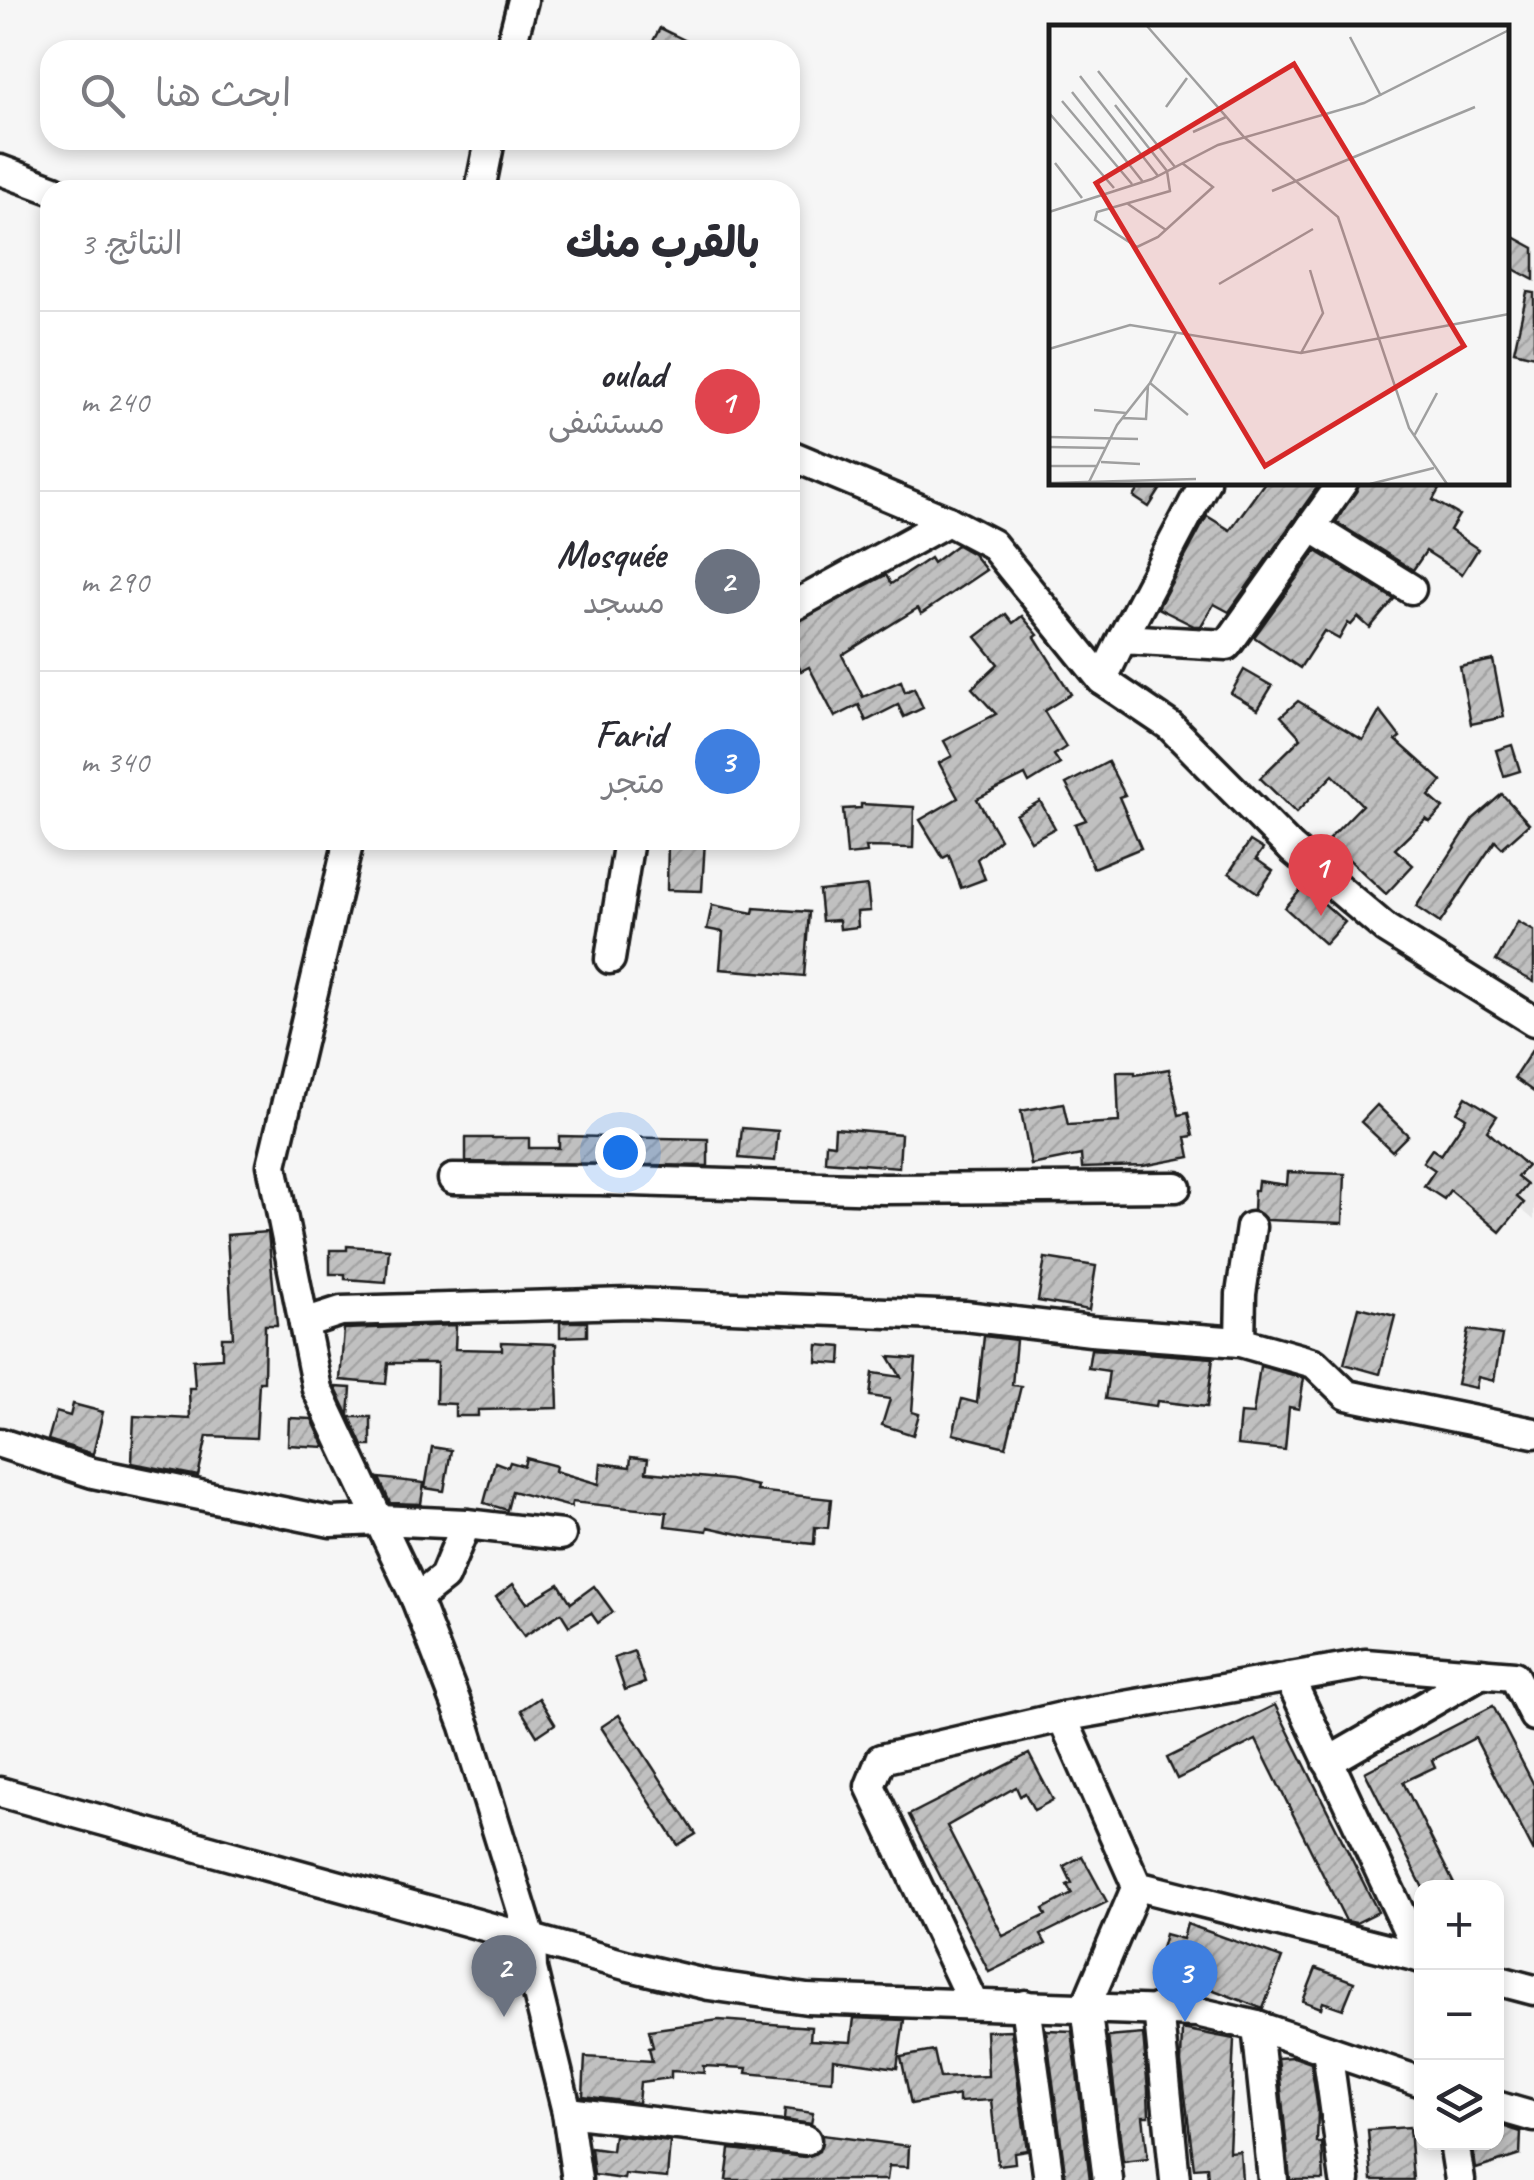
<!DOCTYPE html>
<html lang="ar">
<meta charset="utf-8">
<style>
body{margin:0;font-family:Caveat,"Playpen Sans Arabic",sans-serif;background:#f7f7f7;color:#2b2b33;direction:rtl}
.controls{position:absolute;right:30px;bottom:30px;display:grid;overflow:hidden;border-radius:20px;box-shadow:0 5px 15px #0003}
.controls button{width:90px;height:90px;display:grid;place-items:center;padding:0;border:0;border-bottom:2px solid #e1e1e2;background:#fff;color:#2b2b33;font:50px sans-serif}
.you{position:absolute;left:620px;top:1152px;width:35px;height:35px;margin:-25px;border:8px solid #fff;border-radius:50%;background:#1a73e8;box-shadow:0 0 0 15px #1a73e833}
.badge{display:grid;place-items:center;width:65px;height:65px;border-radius:50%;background:#111827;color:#fff;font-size:32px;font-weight:700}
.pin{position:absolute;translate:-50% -82px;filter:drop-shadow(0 2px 5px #0008)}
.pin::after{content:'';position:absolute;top:52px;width:35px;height:30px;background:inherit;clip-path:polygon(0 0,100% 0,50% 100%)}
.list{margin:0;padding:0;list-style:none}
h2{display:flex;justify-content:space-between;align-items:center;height:130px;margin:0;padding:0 40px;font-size:42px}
h2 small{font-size:32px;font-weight:400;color:#7c7c81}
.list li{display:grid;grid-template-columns:65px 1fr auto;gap:30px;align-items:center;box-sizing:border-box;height:180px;padding:0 40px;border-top:2px solid #e1e1e2}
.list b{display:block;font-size:38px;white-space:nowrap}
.list p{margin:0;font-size:32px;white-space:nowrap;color:#7c7c81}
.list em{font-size:32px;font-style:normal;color:#7c7c81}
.icon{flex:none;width:55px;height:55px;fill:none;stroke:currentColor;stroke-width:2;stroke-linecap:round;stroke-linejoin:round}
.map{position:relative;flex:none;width:1534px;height:2180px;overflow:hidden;direction:ltr}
.search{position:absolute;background:#fff;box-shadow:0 5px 15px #0003;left:40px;top:40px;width:760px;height:110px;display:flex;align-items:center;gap:25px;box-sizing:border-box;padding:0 35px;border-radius:30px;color:#7c7c81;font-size:38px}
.panel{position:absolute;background:#fff;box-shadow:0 5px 15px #0003;left:40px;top:180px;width:760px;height:670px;border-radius:30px;direction:rtl}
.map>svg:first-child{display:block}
.built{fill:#e6e6e6}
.building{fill:url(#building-hatch);stroke:#1c1c1c;stroke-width:2.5}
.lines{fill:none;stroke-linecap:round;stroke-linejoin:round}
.minor-casing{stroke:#1c1c1c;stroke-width:35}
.minor{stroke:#fff;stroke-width:28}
.inset-road{fill:none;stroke:#9f9f9f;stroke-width:2.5}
.view{fill:#d62828;fill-opacity:0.15;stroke:#d62828;stroke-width:5}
.inset-edge{fill:none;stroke:#1c1c1c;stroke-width:5}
</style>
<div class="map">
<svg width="1534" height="2180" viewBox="0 0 1534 2180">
<defs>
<pattern id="building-hatch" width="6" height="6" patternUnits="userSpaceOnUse" patternTransform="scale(2.5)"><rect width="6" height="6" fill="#c0c0c0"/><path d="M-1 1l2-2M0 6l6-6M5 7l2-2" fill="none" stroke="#a4a4a4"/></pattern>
</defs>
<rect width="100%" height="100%" fill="#f6f6f6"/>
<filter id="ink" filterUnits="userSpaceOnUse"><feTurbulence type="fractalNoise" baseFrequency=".01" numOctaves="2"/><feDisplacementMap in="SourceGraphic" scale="20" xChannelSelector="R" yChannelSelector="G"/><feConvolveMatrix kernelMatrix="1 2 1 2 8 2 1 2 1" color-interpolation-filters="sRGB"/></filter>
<g filter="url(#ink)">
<path class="built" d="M1534 1161V1220L1505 1196Z"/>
<g class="building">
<path d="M660 28 705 50H665L652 43Z"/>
<path d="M1514 237 1534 248V280L1506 265V252Z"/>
<path d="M1527 292 1534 293V356L1514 351Z"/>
<path d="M1143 482H1165L1149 507 1134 497Z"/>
<path d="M1265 482H1321L1229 612 1214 604 1201 626H1194L1158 608 1207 516 1230 530Z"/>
<path d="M1360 482H1443L1433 500 1459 515 1450 530 1478 549 1462 574 1426 551 1413 570 1336 522Z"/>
<path d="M957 545 973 554 986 570 921 614 918 608 842 655 863 697 901 681 905 692 914 688 923 708 904 717 898 705 866 721 859 705 835 717 809 667 801 671 790 649V625L886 575 891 584 930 558 933 563Z"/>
<path d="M1316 551 1394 599 1370 628 1358 617 1351 625 1348 623 1339 639 1324 631 1300 668 1254 637Z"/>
<path d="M1006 614 1013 623 1022 616 1038 635 1035 637 1071 694 1044 711 1066 747 1054 755 1060 764 1029 783 1025 775 977 799 1000 839 977 859 985 879 961 888 949 855 943 858 920 820 958 798 939 763 952 756 944 741 996 714 972 688 998 664 976 637Z"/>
<path d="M1493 660 1504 717 1471 724 1460 667Z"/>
<path d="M1244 670 1272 686 1258 709 1231 693Z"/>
<path d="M1298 701 1363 740 1380 711 1400 737 1396 740 1442 781 1429 796 1443 808 1430 822 1426 819 1395 849 1413 865 1386 894 1328 840 1362 805 1333 775 1296 813 1260 778 1301 738 1281 716Z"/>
<path d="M1512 745 1520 771 1504 776 1496 750Z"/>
<path d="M1108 762 1125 795 1119 797 1141 848 1093 868 1075 824 1086 820 1066 784Z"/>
<path d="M1502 794 1529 824 1502 848 1495 841 1440 923 1416 907 1473 819Z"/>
<path d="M1040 801 1055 828 1031 841 1016 815Z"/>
<path d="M861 804 914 807 913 848 866 847 867 853 847 855 843 809 861 808Z"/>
<path d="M668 840H705L702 891 667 890Z"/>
<path d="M1250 841 1263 849 1256 859 1273 871 1258 893 1229 873Z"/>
<path d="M867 886 870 911 857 912 858 927 840 929 839 920 822 921 819 891Z"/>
<path d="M1304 886 1345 922 1325 944 1285 908Z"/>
<path d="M712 905 753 913 754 908 809 912 804 976 720 969 723 932 707 929Z"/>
<path d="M1518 922 1534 931V982L1496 961Z"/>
<path d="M1534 1047V1092L1514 1078Z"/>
<path d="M1169 1069 1179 1115 1188 1113 1193 1136 1186 1137 1190 1157 1143 1166 1082 1168 1081 1155 1031 1165 1021 1111 1063 1103 1068 1125 1119 1122 1117 1072H1135V1075Z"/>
<path d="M1466 1097 1497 1116 1487 1131 1527 1166 1517 1177 1527 1185 1517 1197 1524 1203 1500 1232 1450 1190 1444 1199 1424 1186 1435 1170 1423 1162 1432 1149 1441 1155 1466 1118 1457 1112Z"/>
<path d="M1377 1105 1408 1135 1392 1151 1361 1122Z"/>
<path d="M742 1128 778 1131 775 1161 739 1158Z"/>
<path d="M835 1128 901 1134 899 1167 825 1161 826 1143 834 1144Z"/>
<path d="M559 1136 708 1139V1166L466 1162V1138H529V1148H559Z"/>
<path d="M1288 1172 1345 1174 1343 1223 1267 1220 1253 1210 1254 1190H1257L1258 1181 1287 1185Z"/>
<path d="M268 1232 277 1325H265L264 1382H259L256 1438 207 1436 198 1476 132 1463 134 1416 190 1419 189 1388H195L193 1360 222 1358V1337H233L227 1235Z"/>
<path d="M347 1246 389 1249 386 1282 345 1279V1274H330V1250H347Z"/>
<path d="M1045 1258 1096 1266 1089 1310 1038 1301Z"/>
<path d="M1359 1307 1395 1316 1380 1374 1344 1364Z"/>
<path d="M560 1322H587V1336L560 1337Z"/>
<path d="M456 1325 455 1349 502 1350V1342L556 1344 558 1408 478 1410V1416H455V1404L436 1403 437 1363H388L386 1384 340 1380 344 1329Z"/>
<path d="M1468 1330 1502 1335 1494 1381 1478 1377 1476 1388 1457 1384Z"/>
<path d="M984 1336 1016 1340 1012 1385 1021 1386 1006 1447 953 1434 962 1399 977 1403Z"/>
<path d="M818 1345 842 1347 841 1364 817 1362Z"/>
<path d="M1091 1349 1213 1358 1207 1407 1157 1401 1156 1406 1105 1399 1109 1371 1088 1368Z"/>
<path d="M889 1357 916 1359 912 1412 919 1414 913 1435 882 1425 890 1399 870 1396 873 1373 901 1377Z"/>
<path d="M1260 1366 1304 1378 1299 1409 1289 1407 1285 1450 1237 1445 1240 1413 1253 1414Z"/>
<path d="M335 1387 351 1388 349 1416Z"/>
<path d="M73 1404 103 1412 93 1454 48 1440 56 1412 70 1416Z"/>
<path d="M350 1417H371V1446H363Z"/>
<path d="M289 1418 312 1419 325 1447 288 1445Z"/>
<path d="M432 1447 451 1450 444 1491 425 1488Z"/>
<path d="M631 1457 648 1459 646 1472 730 1480 757 1486 756 1491 831 1499 828 1528 815 1527 814 1544 756 1538 708 1527 707 1531 665 1526 667 1512 572 1502 571 1507 512 1491 507 1510 484 1503 495 1462 508 1467 510 1462 524 1466 526 1458 556 1466 555 1471 599 1484 601 1463 630 1467Z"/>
<path d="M379 1478 424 1483 421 1504 390 1503Z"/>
<path d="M513 1584 527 1603 559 1584 571 1603 594 1586 613 1612 598 1623 591 1613 569 1626 561 1613 524 1636 496 1597Z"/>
<path d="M634 1651 645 1683 625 1690 614 1658Z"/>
<path d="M539 1698 555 1724 537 1736 521 1710Z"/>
<path d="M1275 1705 1378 1912 1356 1923 1346 1921 1256 1740 1177 1779 1167 1758Z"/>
<path d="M1493 1706 1534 1785V1852L1475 1738 1432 1760 1435 1767 1403 1782 1456 1888H1423L1365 1772Z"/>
<path d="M619 1715 696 1834 678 1845 601 1727Z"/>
<path d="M1029 1754 1053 1800 1034 1810 1025 1793 1020 1796 1016 1787 947 1826 1003 1936 1046 1915 1043 1909 1072 1894 1067 1885 1072 1883 1064 1866 1082 1856 1107 1902 1041 1935 1046 1944 989 1972 909 1815Z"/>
<path d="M1187 1924 1282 1958 1263 2009 1193 1982 1191 1989 1153 1978 1165 1934 1183 1939Z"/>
<path d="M1316 1968 1354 1982 1343 2009 1323 2002 1321 2008 1303 2001Z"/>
<path d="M854 2018 904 2020 897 2068 833 2059 832 2081 746 2073 747 2068 703 2066 704 2073 671 2071V2078L640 2082 638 2103 583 2096 585 2057 652 2061 649 2048 653 2047 649 2030 719 2020 811 2027 810 2040 851 2042Z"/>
<path d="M1182 2029 1234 2039 1229 2152 1240 2151 1242 2180H1208L1207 2167 1194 2168 1181 2063Z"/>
<path d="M1011 2030 1027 2150 1014 2152 1015 2163 998 2165 991 2100 959 2102V2095L911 2104 901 2057 934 2051 940 2078 988 2076 986 2031Z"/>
<path d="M1046 2030 1072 2031 1090 2180H1066Z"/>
<path d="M1143 2034 1148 2090 1149 2116H1143L1148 2159 1123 2162 1108 2037Z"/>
<path d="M1294 2057 1311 2063 1318 2110 1317 2143H1322L1324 2180H1290L1278 2058Z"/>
<path d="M785 2109 813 2113 811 2124 784 2120Z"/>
<path d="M1496 2124 1521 2132 1520 2155 1476 2169 1472 2142H1496Z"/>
<path d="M1409 2127 1413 2180H1372L1368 2130Z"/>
<path d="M614 2135 670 2142 667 2178 625 2174 624 2179 594 2175 591 2148 612 2151Z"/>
<path d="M822 2135 909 2146 908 2167 889 2166 887 2180H726L730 2149 805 2157 819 2151Z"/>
</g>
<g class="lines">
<g class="minor-casing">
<g id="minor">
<path d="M510 50 523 0"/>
<path d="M0 170 54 190"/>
<path d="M480 190 490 140"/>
<path d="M790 455 948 521 992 544 1102 680 1170 726 1292 849 1386 929 1534 1021"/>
<path d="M1311 527 1411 589"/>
<path d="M790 608 948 521"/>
<path d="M1122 639 1205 482"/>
<path d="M1102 680 1122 639 1227 645 1343 482"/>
<path d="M349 840 272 1165 317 1389 416 1599 465 1726 531 1939 532 1969 567 2112 577 2180"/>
<path d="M610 959 629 840"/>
<path d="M453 1179 600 1180 884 1189 1176 1187"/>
<path d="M304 1323 341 1311 630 1303 965 1316 1091 1331 1240 1342 1314 1363 1347 1395 1534 1433"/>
<path d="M1240 1342 1241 1294 1251 1227"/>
<path d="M0 1443 93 1473 331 1522 380 1520 466 1524 561 1535"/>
<path d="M416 1599 444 1577 466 1524"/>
<path d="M1289 1677 1421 1958"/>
<path d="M1062 1717 1137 1886"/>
<path d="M1328 1762 1482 1673"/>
<path d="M0 1792 629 1966 709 1985 807 1999 1197 2012 1257 2026 1422 2082"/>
<path d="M1496 1980 1534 1990"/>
<path d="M973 2003 870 1786 881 1759 1062 1717 1365 1664 1514 1676 1534 1716"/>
<path d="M1025 2005 1049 2180"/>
<path d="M1158 2008 1175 2180"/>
<path d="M1257 2026 1273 2180"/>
<path d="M1327 2050 1345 2180"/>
<path d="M1496 2106 1534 2117"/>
<path d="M567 2112 806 2140"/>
<path d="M1454 2142 1460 2180"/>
<path d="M1108 2180 1086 2006 1137 1886 1422 1958"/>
</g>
</g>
<use href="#minor" class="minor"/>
</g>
</g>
<g transform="translate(1049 25)">
<rect width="460" height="460" fill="#f6f6f6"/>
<path class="inset-road" d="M98 1 195 112 289 192 360 403 398 459M301 12 332 71M49 46 126 142M31 51 109 151M23 67 94 157M13 76 83 159M66 80 118 146 121 166 48 187 46 195 88 222 109 212 164 162 133 138M117 82 138 53M1 89 65 163M144 107 177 92M6 138 33 173M223 166 426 82M79 179 117 205M0 187 103 154 169 120 315 78 460 5M170 259 264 204M127 308 101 358 139 390M0 324 81 300 252 328 460 289M252 328 274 288 261 245M45 385 77 388M74 393 97 394 99 360M365 411 388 368M0 412 89 414M0 422 56 423M52 437 91 439M0 441H48M40 457 68 400 101 358M0 458 147 454M321 459 385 443"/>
<path class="view" d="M245 39 415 321 216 441 47 158Z"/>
<rect width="460" height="460" class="inset-edge"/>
</g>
</svg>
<div class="controls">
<button>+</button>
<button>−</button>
<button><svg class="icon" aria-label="layers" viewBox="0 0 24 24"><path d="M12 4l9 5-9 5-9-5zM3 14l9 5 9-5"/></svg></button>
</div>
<div class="you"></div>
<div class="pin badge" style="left:1321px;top:916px;background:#e0444e">1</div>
<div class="pin badge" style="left:504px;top:2017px;background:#6b7280">2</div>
<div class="pin badge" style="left:1185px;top:2022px;background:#3f7fe0">3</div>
<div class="search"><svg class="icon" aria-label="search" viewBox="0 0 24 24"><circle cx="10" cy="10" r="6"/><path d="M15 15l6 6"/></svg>ابحث هنا</div>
<section class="panel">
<h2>بالقرب منك<small>النتائج: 3</small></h2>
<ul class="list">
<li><span class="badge" style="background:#e0444e">1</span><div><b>oulad</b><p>مستشفى</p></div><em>240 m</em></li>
<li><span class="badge" style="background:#6b7280">2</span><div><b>Mosquée</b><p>مسجد</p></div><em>290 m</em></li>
<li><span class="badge" style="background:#3f7fe0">3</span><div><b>Farid</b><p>متجر</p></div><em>340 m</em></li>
</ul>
</section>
</div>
